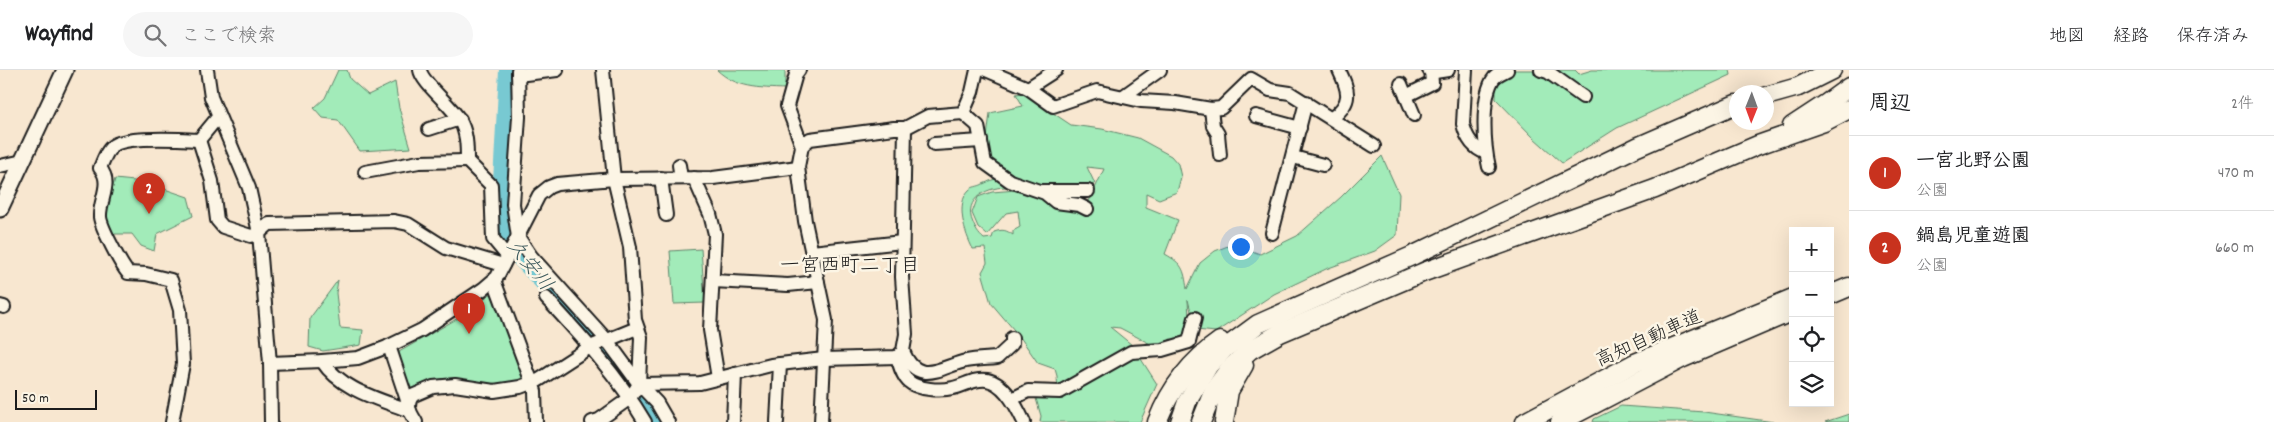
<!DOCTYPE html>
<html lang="ja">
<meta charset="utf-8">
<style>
body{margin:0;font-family:Dekko,"Klee One",sans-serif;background:#f6f6f6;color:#202124}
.controls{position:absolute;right:15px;bottom:15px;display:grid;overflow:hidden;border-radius:0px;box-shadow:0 5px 20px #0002}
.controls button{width:45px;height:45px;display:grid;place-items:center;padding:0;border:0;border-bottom:1px solid #e0e0e0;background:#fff;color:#202124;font:25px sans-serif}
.compass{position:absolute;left:1729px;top:15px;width:45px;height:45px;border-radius:50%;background:#fff;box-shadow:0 5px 20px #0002;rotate:181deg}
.scale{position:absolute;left:15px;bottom:12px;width:82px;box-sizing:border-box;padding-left:5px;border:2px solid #1c1c1c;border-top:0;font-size:14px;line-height:18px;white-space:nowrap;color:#1c1c1c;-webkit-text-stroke:4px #fcf5e5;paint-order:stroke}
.you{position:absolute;left:1240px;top:176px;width:18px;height:18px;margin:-12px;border:4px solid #fff;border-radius:50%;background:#1a73e8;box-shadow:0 0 0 8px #1a73e833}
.badge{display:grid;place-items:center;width:32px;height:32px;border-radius:50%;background:#c8321e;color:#fff;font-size:16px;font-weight:700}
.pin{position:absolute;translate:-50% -41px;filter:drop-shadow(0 1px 2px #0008)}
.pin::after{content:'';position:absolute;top:26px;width:18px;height:15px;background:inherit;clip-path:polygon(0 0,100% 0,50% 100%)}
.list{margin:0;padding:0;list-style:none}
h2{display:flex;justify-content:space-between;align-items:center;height:65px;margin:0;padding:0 20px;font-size:21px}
h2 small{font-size:16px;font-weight:400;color:#757577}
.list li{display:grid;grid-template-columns:32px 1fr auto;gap:15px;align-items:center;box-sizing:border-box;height:75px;padding:0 20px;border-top:1px solid #e0e0e0}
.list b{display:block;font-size:19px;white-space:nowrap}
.list p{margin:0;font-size:16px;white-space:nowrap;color:#757577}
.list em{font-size:16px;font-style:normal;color:#757577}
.icon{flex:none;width:28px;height:28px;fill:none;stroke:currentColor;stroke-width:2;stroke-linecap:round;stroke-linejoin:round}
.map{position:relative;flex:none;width:1849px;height:352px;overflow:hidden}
header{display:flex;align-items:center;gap:30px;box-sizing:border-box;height:70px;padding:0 25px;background:#fff;border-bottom:1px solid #e0e0e0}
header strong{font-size:24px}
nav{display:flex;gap:28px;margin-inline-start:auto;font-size:18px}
.search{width:350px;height:45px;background:#f6f6f6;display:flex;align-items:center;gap:12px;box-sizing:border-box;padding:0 18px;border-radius:28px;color:#757577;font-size:19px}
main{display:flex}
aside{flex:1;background:#fff}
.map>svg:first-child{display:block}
.green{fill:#a2ebb9;stroke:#5f846a}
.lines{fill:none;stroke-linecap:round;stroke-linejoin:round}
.river{stroke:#78c9d2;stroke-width:20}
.minor-casing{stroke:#1c1c1c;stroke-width:16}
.major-casing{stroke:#1c1c1c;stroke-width:19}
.highway-casing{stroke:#1c1c1c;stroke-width:21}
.minor{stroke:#fcf5e5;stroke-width:12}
.major{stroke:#fcf5e5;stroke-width:15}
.highway{stroke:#fcf5e5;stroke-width:18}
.labels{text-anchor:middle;stroke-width:5;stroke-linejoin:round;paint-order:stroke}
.street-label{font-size:19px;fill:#1c1c1c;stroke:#fcf5e5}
.water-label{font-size:20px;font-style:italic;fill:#3c595c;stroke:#fcf5e5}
.neighbourhood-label{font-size:20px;fill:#1c1c1c;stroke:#fcf5e5}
</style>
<header>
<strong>Wayfind</strong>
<div class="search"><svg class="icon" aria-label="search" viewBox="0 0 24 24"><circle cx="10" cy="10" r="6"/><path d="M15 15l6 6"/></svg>ここで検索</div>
<nav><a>地図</a><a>経路</a><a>保存済み</a></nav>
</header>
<main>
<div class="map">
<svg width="1849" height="352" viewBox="0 0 1849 352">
<rect width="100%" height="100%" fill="#f8e7d0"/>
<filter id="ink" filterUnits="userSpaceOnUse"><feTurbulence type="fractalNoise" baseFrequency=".02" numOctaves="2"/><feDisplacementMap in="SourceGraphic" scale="10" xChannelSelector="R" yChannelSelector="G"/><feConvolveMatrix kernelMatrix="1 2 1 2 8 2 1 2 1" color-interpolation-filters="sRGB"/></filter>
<g filter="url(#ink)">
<g class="green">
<path d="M338 0H347L350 9 368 25 395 12 399 38 411 78 360 81 338 50 323 48 314 38 325 28Z"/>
<path d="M717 0H785V19C760 18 736 18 717 0Z"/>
<path d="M1496 0H1575L1579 4 1592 0H1730L1731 5 1617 58 1562 93 1534 68 1496 29Z"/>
<path d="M1023 23 1071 55 1102 59 1138 68 1171 86 1178 94 1181 107 1177 122 1159 129 1146 123V137L1178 150 1165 184C1183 194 1184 199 1187 219L1200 193 1215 181 1233 174 1260 184 1297 166 1341 127 1382 86 1399 124 1397 165 1375 181 1326 199 1274 224 1216 262 1196 260 1188 230 1189 248 1185 271 1170 269 1160 279 1120 258 1110 257 1132 275 1157 314 1140 352H1040L1041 346 1035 325 1058 326 1057 306 1055 299 1038 293 1020 267 991 233 982 202 987 193 985 178 973 179C965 164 955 134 969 120 973 116 978 117 983 114 997 108 997 106 1010 117 989 116 962 128 973 153 976 160 978 164 984 169L992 168 994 162C1003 159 1006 160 1013 165V161L1020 157 1018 141 1006 143 987 165 978 157 972 143 978 127 992 122 1029 119 1084 142 1104 99 1087 97 1095 114C1065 119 1035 121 1008 105 1000 100 992 91 985 84L990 43 1023 36 1016 24Z"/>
<path d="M115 109 144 112 188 127 193 146 157 164 154 181 141 176 132 164H106V142Z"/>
<path d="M701 179 705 233 674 234 670 181Z"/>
<path d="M338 210 336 223 340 258 363 260 361 275 323 281 309 277 310 248Z"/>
<path d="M490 224 494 225 525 307 524 312 413 322 407 320 397 287 399 282 460 247Z"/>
<path d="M1621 336 1704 342 1774 352H1593L1594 349Z"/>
<path d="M1849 344V352H1825Z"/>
</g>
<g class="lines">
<path class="river" d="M509 0 501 149 504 160 523 189 593 264 658 352"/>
<g class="minor-casing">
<g id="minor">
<path d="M207 0 211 27 249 118 259 163 270 293 271 352"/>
<path d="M420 0C422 13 451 35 459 49 467 62 467 76 467 91L491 115 493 169 508 187"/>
<path d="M518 0 519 47 513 134 518 167 531 186 606 269 639 314 657 333 668 352"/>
<path d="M799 0 796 4 787 36 802 76"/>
<path d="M986 0 1028 18 1053 36 1097 21 1141 31 1175 33 1211 39 1221 38 1251 9 1270 20 1290 23 1374 76"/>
<path d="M1429 0 1435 2 1448 0"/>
<path d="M1466 0 1463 54C1466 67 1472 78 1486 83"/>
<path d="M1541 0 1548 2 1583 27"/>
<path d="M518 5 557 0"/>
<path d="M1401 14 1414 45"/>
<path d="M1028 18 1056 0"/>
<path d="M1406 26 1432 13 1431 0"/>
<path d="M1124 27 1125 25 1160 0"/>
<path d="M1211 39 1213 56 1218 64 1220 85"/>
<path d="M963 43 978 56 985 93 1010 111 1045 123 1056 132 1079 135 1087 139"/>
<path d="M1256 46 1300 58"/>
<path d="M1332 48C1353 32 1349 21 1339 0"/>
<path d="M429 59 460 49"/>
<path d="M199 70 212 111 217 150 223 157 251 166 259 163 269 154 394 151 408 154 446 178 503 195"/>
<path d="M934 74 981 71"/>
<path d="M1293 87 1323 95"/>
<path d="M679 95 681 108"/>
<path d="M0 96 23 91"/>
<path d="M1489 97C1484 75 1481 32 1492 11 1495 5 1501 3 1507 0"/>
<path d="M365 102 419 92 467 91"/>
<path d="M661 108 666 145"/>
<path d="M694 108 710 144 715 164 710 260 718 308"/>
<path d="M1042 121H1088"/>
<path d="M1272 163 1306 32"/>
<path d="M812 182 902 172"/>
<path d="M494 210 535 321 536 352"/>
<path d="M713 211 788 215 818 212"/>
<path d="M546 228C582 267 618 306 645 352"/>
<path d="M0 236 4 237"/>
<path d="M389 276 408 333"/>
<path d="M903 281C918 318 942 296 966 291 976 289 987 289 997 288L1012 274V268"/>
<path d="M897 287C900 296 902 305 908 311 918 320 941 321 953 318 964 316 974 308 987 310 1005 313 1017 337 1024 352"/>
<path d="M322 291C341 320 379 329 410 341"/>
<path d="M270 293 322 291 358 288 387 277 422 260 483 219 497 207 539 125 549 117 557 114 614 109 713 108 798 97"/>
<path d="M639 314 700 313 771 295 824 289 897 287 903 281 906 264 902 207 905 58"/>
<path d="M1012 329 1028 321 1060 322 1131 282 1162 280 1189 272 1195 248"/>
<path d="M172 352 183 294 180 240 171 210 146 204 128 203C121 195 101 157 100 147 99 130 113 113 100 98 103 91 107 79 114 75 128 66 181 69 199 70L218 47"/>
<path d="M416 352C410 342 406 337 412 326L433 317 455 315 494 321 520 317 539 310 590 277 637 258"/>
<path d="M592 352 599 350 630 328 639 314 641 267 635 250 630 177 614 109 603 0"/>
<path d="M733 352 735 304"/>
<path d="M777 352 780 294"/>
<path d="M821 352 826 250 805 151 798 97 802 76 810 69 894 58H905L928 46 963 43 972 22 977 0"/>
</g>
</g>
<g class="major-casing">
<path id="major" d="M0 139 65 0"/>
</g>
<g class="highway-casing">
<g id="highway">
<path d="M1766 26 1798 17 1832 0"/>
<path d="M1792 56 1827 33 1849 17"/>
<path d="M1830 225 1849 217"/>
<path d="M1157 352C1170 319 1191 291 1220 271"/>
<path d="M1180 352 1187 332 1209 295 1224 279 1258 254 1414 185 1637 77 1736 34"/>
<path d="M1201 352 1214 320 1229 299 1250 280 1280 263 1424 202 1655 119 1758 75 1824 52 1849 39"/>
<path d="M1224 352 1229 321 1244 295"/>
<path d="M1525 352 1635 293 1793 228"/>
<path d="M1560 352 1683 288 1793 241"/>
</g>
</g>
<use href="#minor" class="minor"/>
<use href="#major" class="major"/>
<use href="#highway" class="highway"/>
</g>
</g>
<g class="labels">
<g class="street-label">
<text transform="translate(1648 267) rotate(-24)" y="7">高知自動車道</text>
</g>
<g class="water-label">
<text transform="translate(531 194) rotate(51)" y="7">久安川</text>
</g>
<g class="neighbourhood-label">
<text x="850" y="201">一宮西町二丁目</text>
</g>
</g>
</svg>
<div class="controls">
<button>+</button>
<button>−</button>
<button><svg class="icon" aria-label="locate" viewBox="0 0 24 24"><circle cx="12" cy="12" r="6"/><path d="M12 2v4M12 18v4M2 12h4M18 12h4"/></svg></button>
<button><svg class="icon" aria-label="layers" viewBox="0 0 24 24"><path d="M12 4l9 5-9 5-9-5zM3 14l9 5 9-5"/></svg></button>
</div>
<svg class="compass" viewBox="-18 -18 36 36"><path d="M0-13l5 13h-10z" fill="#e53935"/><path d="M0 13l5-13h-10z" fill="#757577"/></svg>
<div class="scale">50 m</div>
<div class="you"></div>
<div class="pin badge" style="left:469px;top:264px">1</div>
<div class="pin badge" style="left:149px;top:144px">2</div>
</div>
<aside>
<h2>周辺<small>2件</small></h2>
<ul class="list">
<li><span class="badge">1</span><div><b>一宮北野公園</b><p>公園</p></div><em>470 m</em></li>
<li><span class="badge">2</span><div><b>鍋島児童遊園</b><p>公園</p></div><em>660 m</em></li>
</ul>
</aside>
</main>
